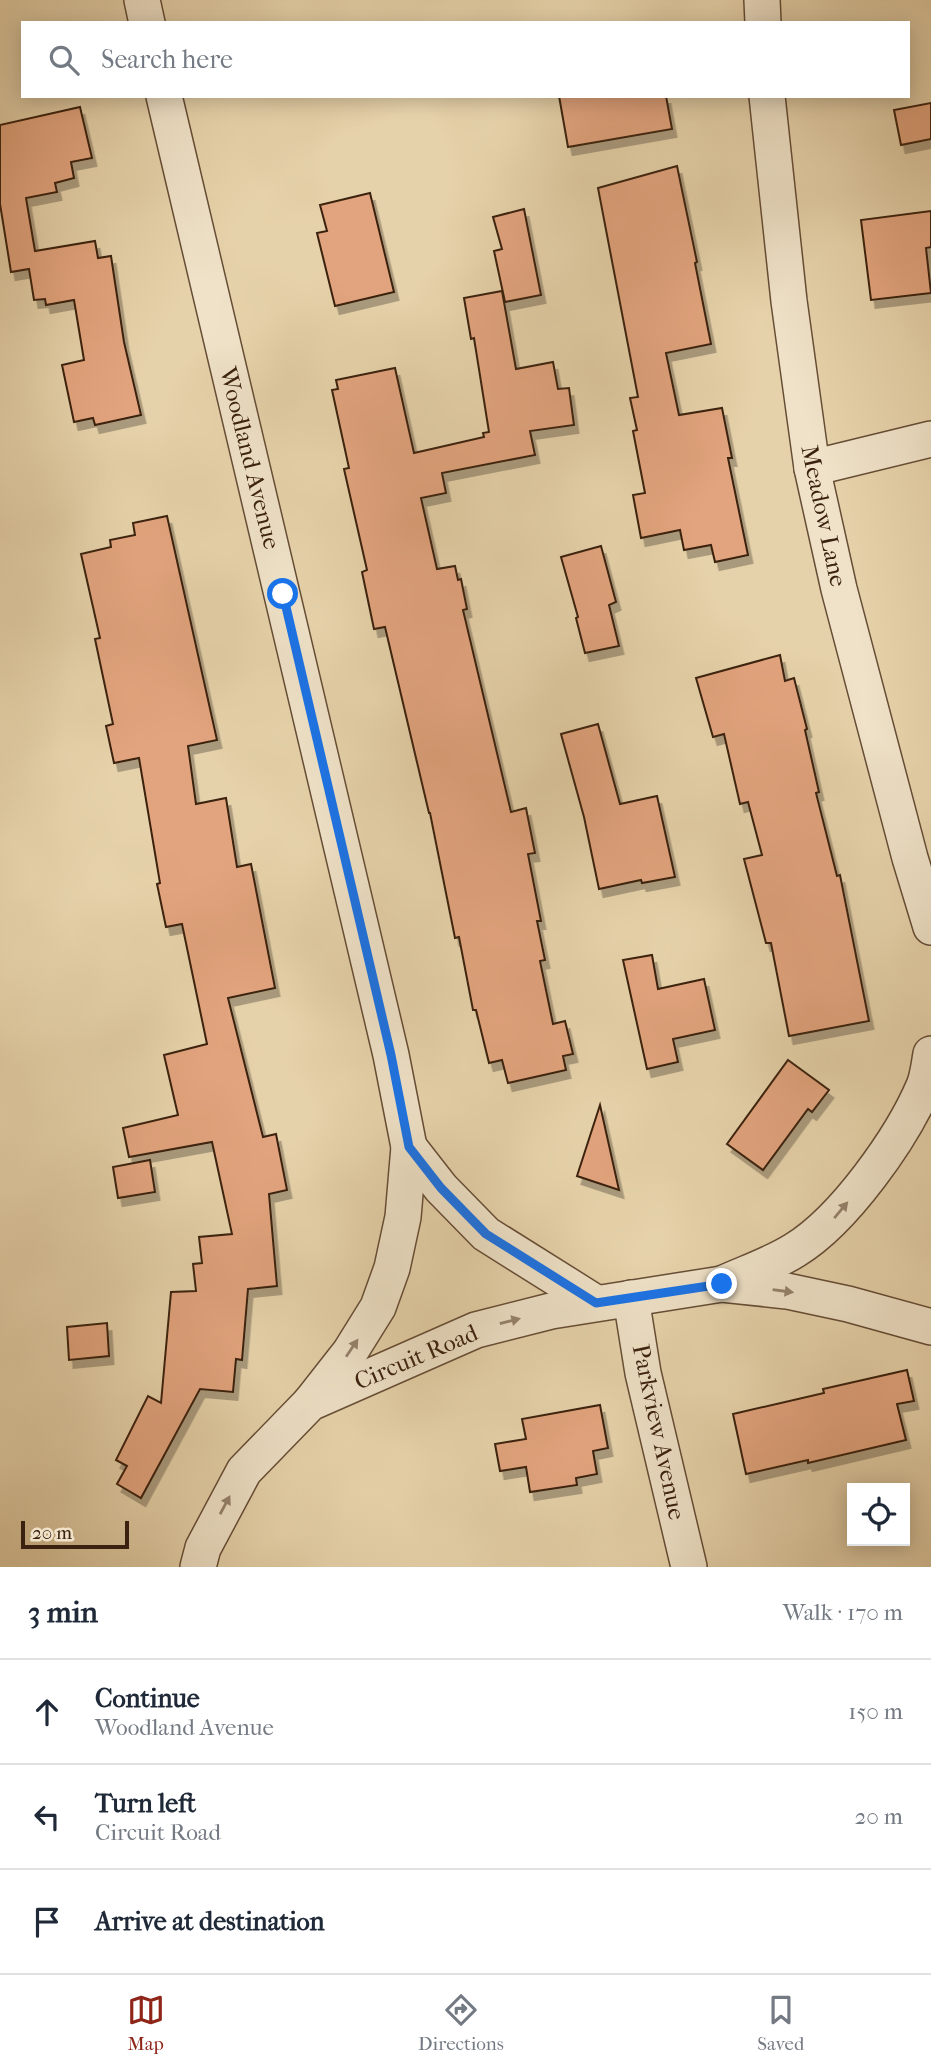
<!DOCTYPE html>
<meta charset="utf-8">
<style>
body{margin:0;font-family:"IM FELL French Canon",serif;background:#f6f6f7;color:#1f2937}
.controls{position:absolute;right:21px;bottom:21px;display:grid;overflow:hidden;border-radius:0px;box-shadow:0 4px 18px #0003}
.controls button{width:63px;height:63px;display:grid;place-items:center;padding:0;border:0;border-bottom:2px solid #e0e1e3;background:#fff;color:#1f2937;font:35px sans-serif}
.scale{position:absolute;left:21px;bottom:18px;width:108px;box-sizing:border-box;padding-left:7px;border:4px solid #3b210f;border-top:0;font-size:19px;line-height:24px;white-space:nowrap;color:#3b210f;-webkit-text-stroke:5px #efe2c8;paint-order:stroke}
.stop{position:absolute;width:21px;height:21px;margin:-16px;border:5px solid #1a73e8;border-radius:50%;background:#fff}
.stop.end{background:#1a73e8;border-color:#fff;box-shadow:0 2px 7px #0008}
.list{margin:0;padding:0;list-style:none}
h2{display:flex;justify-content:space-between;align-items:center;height:91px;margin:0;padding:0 28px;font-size:30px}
h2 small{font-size:23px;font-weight:400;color:#747a83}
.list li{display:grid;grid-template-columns:46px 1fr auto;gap:21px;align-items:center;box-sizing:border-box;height:105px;padding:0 28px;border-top:2px solid #e0e1e3}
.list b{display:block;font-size:26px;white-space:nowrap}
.list p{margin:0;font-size:23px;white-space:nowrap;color:#747a83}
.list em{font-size:23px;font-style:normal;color:#747a83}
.icon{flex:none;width:38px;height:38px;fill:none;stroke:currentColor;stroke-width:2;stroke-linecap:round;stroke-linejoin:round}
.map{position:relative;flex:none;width:931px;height:1567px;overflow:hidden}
.search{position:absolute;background:#fff;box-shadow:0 4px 18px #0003;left:21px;right:21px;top:21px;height:77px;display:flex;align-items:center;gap:18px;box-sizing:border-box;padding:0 24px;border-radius:0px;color:#747a83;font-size:26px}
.sheet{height:406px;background:#fff}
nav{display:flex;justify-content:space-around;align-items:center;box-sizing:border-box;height:98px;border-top:2px solid #e0e1e3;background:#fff;font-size:19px;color:#747a83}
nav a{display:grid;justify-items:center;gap:4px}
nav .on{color:#8f2418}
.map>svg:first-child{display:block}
.building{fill:#e2a47e;stroke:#3b210f;stroke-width:2;filter:url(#shadow)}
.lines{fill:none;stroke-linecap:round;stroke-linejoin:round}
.minor-casing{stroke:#664d36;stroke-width:38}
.minor{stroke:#efe2c8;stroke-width:35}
.oneway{fill:#95826c}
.route{stroke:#1a73e8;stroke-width:9}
.labels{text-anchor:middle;stroke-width:6;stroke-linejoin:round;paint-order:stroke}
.street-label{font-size:24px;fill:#3b210f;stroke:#efe2c8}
</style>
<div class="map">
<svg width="931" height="1567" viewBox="0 0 931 1567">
<defs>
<filter id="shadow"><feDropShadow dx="4.5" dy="8" stdDeviation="0" flood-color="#0004"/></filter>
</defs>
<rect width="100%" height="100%" fill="#e6d2aa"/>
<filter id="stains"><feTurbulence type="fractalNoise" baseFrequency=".00286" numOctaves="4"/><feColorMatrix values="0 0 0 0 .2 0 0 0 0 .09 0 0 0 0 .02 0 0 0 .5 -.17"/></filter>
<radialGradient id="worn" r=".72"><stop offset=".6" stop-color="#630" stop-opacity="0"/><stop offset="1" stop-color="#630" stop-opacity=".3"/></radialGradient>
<g class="building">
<path d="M559 96H666L672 129 568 147Z"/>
<path d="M931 103V139L901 145 894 110Z"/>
<path d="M80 107 92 158 71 162 74 178 55 183 57 192 26 198 35 251 95 241 98 258 111 256 124 342 141 415 95 425 93 418 74 422 62 365 84 360 74 300 46 305 45 299 34 300 29 269 11 272 0 204V125Z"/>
<path d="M677 166 697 262 695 263 711 344 666 353 679 415 722 408 732 458H728L748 555 715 562 711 545 684 550 680 530 641 538 633 495 645 493 633 431 637 430 630 398 638 397 598 188Z"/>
<path d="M370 193 394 292 335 306 317 233 327 231 320 205Z"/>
<path d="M524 209 541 295 505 302 494 251 502 249 493 217Z"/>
<path d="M931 211V247L926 248 931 293 871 300 861 220Z"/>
<path d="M502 291 516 369 553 362 558 389 569 388 574 425 530 431 535 455 442 473 446 493 421 498 437 569 455 566 458 580 461 579 467 609 463 610 511 812 526 808 535 853 528 854 541 921H537L545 960 540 961 553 1024 565 1021 573 1054 563 1056 566 1070 508 1083 502 1060 489 1063 476 1010H473L459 937 455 938 430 813H429L385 627 374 629 362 572 367 570 344 469 349 468 332 390 338 389 336 380 395 368 414 453 484 437 483 433 489 432 474 338 471 339 464 298Z"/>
<path d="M167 516 217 740 188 746 196 804 226 798 237 867 251 864 275 988 228 998 263 1137 276 1134 287 1190 269 1194 277 1286 248 1289 242 1360 236 1359 233 1392 200 1389 141 1498 117 1484 127 1466 116 1460 148 1396 161 1403 171 1292 196 1291 193 1264 202 1263 199 1237 232 1234 212 1142 129 1157 123 1128 178 1115 164 1055 207 1044 182 924 166 927 157 884 160 883 139 758 114 763 106 726 113 724 95 639 100 638 81 554 111 547 110 540 135 535 133 523Z"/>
<path d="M601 546 616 602 609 605 619 646 585 653 576 618 578 617 561 557Z"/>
<path d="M780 655 785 681 794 678 807 729 805 730 819 792 816 793 837 876 840 875 869 1021 789 1036 771 943H766L744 859 762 855 748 802 740 804 724 734 713 737 696 678Z"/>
<path d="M598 724 620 804 657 796 675 877 642 883 641 880 599 889 584 817 561 734Z"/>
<path d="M652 955 658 989 704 979 715 1030 673 1039 678 1062 647 1069 623 960Z"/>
<path d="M788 1060 829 1090 812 1112 808 1109 763 1170 727 1144Z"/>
<path d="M600 1105 619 1190 577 1176Z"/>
<path d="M150 1160 155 1192 118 1198 113 1167Z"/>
<path d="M107 1323 109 1356 69 1360 67 1327Z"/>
<path d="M907 1370 914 1401 897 1404 906 1440 808 1463V1460L746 1474 733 1414 824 1393 823 1389Z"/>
<path d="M600 1405 608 1448 593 1451 597 1474 576 1478 577 1485 530 1492 526 1467 500 1471 495 1444 526 1439 522 1419Z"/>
</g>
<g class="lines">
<g class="minor-casing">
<g id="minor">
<path d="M142 0 147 23"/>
<path d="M762 0 763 23"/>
<path d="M164 96 391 1055 409 1147 403 1217 392 1268 378 1307 350 1352 310 1403"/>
<path d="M767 96 789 301 812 468 839 589 910 858 931 927"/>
<path d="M812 468 931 439"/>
<path d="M409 1147 441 1188 486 1234 596 1303"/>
<path d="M722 1284C746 1273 773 1264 795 1250 844 1220 902 1138 924 1086 928 1076 929 1065 931 1054"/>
<path d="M631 1298 643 1373 689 1567"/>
<path d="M198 1567 203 1548 244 1471 310 1403 476 1330 551 1311 722 1284 787 1291 848 1304 931 1327"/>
</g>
</g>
<use href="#minor" class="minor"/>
</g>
<defs><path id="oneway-solid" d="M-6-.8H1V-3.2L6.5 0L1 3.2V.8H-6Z" transform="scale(1.75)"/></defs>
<g class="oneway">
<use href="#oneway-solid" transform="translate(841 1210) rotate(-50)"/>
<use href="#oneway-solid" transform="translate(783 1291) rotate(8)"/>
<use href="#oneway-solid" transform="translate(510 1321) rotate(-14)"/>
<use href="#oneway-solid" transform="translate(352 1348) rotate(-56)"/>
<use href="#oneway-solid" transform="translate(225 1505) rotate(-62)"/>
</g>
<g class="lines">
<path class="route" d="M283 594 391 1055 409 1147 441 1188 486 1234 596 1303 722 1284"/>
</g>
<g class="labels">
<g class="street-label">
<text transform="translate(250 458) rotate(76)" y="8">Woodland Avenue</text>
<text transform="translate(824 516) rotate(78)" y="8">Meadow Lane</text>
<text transform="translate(416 1357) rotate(-23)" y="8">Circuit Road</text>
<text transform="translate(659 1432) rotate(78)" y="8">Parkview Avenue</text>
</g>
</g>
<rect width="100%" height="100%" filter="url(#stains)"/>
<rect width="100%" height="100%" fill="url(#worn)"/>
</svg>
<div class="controls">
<button><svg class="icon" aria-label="locate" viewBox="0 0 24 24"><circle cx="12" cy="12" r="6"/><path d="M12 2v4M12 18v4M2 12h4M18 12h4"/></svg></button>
</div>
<div class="scale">20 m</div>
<div class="stop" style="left:283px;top:594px"></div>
<div class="stop end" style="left:722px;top:1284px"></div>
<div class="search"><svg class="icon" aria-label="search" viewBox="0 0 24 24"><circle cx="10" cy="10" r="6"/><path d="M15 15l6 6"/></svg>Search here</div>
</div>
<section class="sheet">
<h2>3 min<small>Walk · 170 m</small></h2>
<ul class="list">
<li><svg class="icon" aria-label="ahead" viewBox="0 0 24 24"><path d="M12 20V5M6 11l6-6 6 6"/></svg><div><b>Continue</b><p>Woodland Avenue</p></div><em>150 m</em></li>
<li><svg class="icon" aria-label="left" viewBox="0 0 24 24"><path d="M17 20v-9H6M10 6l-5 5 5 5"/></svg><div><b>Turn left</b><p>Circuit Road</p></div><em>20 m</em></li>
<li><svg class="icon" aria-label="arrive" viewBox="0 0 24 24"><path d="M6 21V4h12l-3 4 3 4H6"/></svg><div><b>Arrive at destination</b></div></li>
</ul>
</section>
<nav>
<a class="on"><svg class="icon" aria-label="map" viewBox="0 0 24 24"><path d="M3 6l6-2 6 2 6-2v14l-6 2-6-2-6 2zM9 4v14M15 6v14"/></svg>Map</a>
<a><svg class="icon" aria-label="directions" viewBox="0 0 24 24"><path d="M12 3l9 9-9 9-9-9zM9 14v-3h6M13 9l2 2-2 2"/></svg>Directions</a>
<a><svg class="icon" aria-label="saved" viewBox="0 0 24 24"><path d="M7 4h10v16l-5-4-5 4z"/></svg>Saved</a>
</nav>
